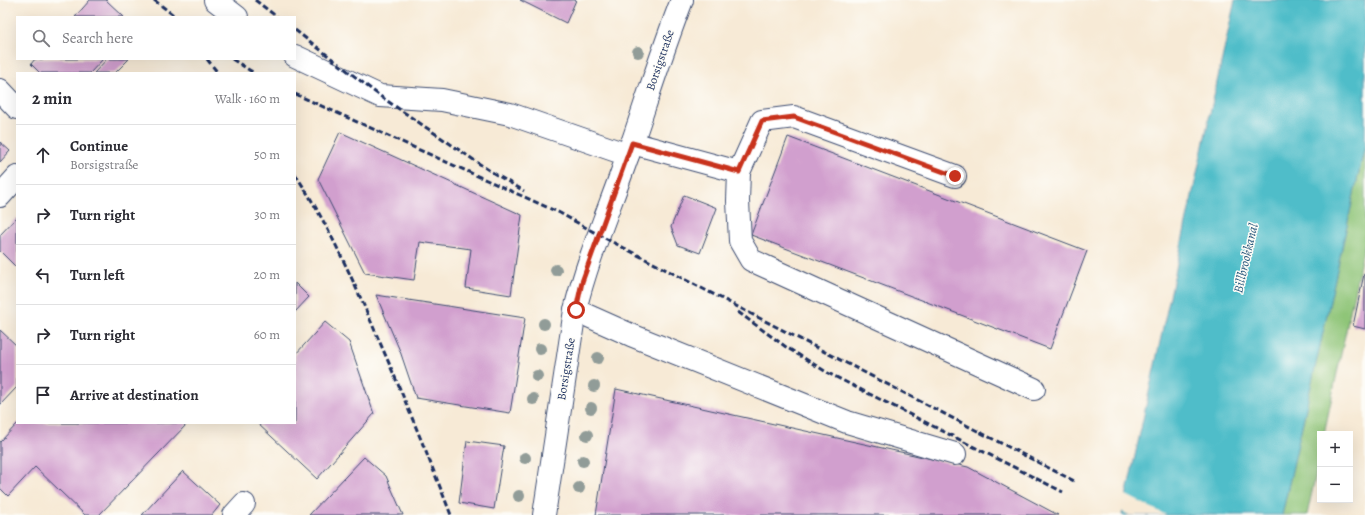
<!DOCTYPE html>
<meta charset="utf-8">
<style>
body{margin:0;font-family:Alegreya,serif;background:#f7f7f7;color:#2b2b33}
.controls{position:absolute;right:12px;bottom:12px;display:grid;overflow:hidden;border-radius:0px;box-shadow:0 4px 16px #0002}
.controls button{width:36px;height:36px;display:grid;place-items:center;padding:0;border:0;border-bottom:1px solid #e1e1e2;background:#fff;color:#2b2b33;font:20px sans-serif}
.stop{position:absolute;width:12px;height:12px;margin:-9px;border:3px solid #c8321e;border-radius:50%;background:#fff}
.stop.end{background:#c8321e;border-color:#fff;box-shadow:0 1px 4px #0008}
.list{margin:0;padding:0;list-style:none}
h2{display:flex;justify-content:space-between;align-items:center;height:52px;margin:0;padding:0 16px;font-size:17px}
h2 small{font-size:13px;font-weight:400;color:#7c7c81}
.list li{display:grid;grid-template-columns:26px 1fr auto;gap:12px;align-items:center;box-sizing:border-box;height:60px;padding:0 16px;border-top:1px solid #e1e1e2}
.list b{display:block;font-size:15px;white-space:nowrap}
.list p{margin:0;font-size:13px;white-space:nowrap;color:#7c7c81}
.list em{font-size:13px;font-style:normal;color:#7c7c81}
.icon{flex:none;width:22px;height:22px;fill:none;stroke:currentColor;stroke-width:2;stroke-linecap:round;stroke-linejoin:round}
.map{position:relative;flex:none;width:1365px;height:515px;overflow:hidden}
.search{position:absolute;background:#fff;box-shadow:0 4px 16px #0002;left:16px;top:16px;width:280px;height:44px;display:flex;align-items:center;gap:10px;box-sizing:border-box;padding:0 14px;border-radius:0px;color:#7c7c81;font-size:15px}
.panel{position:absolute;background:#fff;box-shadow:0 4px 16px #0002;left:16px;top:72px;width:280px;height:352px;border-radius:0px}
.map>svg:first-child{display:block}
.green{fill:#8fc578;stroke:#557a6b}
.water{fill:#50bdc9;stroke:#367694}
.pier{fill:#f7ead6}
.building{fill:#d19fce}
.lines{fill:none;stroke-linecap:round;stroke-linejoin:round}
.minor-casing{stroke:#3c4b70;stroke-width:24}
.major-casing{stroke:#3c4b70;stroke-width:24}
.minor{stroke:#fff;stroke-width:22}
.major{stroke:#fff;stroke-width:22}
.rail{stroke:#1b2f5e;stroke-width:3;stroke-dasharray:6 3;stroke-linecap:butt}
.tree{fill:#919c98}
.route{stroke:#c8321e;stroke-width:5}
.labels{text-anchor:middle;stroke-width:3;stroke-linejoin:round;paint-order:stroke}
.street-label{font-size:12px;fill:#1b2f5e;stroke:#fdfcf7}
.water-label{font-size:13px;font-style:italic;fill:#2b5a7e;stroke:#fdfcf7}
</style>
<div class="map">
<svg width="1365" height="515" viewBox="0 0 1365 515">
<rect width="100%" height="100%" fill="#fdfcf7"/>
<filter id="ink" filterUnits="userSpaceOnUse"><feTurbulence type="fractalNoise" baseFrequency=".025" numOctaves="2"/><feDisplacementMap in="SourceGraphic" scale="8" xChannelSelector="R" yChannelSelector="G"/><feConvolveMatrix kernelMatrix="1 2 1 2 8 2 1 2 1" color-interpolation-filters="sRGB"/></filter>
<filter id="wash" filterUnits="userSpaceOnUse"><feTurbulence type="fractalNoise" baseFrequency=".012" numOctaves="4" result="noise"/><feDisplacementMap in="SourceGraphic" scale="16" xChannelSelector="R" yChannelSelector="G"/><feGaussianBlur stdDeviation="0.9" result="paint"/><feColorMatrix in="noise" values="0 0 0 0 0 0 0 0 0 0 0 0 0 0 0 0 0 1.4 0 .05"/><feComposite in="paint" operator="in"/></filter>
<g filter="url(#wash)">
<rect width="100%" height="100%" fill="#f7ead6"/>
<path class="green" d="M1365 145V242L1324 434H1320V455L1307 515H1282Z"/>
<path class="water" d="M1235 0H1365V145L1282 515H1122Z"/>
<path class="pier" d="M1124 494 1166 515H1129L1121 511Z"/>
<g id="blocks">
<g class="building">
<path d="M90 0H106L124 17H75Z"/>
<path d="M520 0H576L566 23Z"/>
<path d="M35 59H103L90 73H40L31 64Z"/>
<path d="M107 59H129L115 73H94Z"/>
<path d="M340 132 522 215 511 295 466 288 471 249 420 242 414 280 365 273 318 179Z"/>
<path d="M788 137 1087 251 1050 349 751 235Z"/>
<path d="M0 142 10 151 0 162Z"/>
<path d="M684 195 717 208 700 253 678 245 671 227Z"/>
<path d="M17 217V268L0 251V235Z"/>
<path d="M1364 274H1365V329L1353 326Z"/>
<path d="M295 283 309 297 295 312Z"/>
<path d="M376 295 525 318 510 413 416 398 400 351Z"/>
<path d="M325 322 349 342 374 414 317 479 257 423H295V355Z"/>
<path d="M0 330 17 346V387L0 405Z"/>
<path d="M616 389 968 467 1058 515H596Z"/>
<path d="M18 423H188L99 515H85L35 467 8 496 0 488V442Z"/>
<path d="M467 441 504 446 494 509 459 503Z"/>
<path d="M364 457 386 476 403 515H309Z"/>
<path d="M183 471 220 505 212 515H142Z"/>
</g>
</g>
</g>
<g filter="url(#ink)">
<use href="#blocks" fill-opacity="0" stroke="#3c4b70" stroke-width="1"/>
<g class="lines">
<g class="minor-casing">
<g id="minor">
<path d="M215 0 237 17"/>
<path d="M295 56 380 96 442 100 510 114 628 155"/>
<path d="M0 90 17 108"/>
<path d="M632 143 739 172 738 201 740 241 751 260 1034 389"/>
<path d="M739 172 762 121 794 117 955 176"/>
<path d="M0 196 17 177"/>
<path d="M575 310 631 335 847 422 955 454"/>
<path d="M234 515 244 504"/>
</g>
</g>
<g class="major-casing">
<path id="major" d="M544 515 575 310C588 257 610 207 628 155 646 103 662 51 682 0"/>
</g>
<use href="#minor" class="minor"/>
<use href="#major" class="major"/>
<g class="rail">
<path d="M154 0 176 17"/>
<path d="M255 0 277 17"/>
<path d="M295 30 380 96 490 171 524 191"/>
<path d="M207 59 218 73"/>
<path d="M232 59 254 73"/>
<path d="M295 94 560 213 599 235 1076 482"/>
<path d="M295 174C329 225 354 282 378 338 404 397 428 456 451 515"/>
<path d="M738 312 786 347 828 373 1063 492"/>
</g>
</g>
<g class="tree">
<circle cx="638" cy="52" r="6"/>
<circle cx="556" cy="270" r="6"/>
<circle cx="544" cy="324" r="6"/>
<circle cx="540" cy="349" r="6"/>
<circle cx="598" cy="358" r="6"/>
<circle cx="537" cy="376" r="6"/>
<circle cx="594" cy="386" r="6"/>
<circle cx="533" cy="399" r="6"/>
<circle cx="591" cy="408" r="6"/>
<circle cx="587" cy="435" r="6"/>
<circle cx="525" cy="458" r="6"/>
<circle cx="583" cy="461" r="6"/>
<circle cx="579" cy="488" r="6"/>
<circle cx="519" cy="496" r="6"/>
</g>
</g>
<g class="lines" filter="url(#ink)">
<path class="route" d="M576 310 582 282 632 143 739 172 762 121 794 117 955 176"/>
</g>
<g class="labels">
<g class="street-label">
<text transform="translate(660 60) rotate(-71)" y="4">Borsigstraße</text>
<text transform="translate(566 369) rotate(-81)" y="4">Borsigstraße</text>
</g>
<g class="water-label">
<text transform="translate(1245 258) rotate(-77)" y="5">Billbrookkanal</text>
</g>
</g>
</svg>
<div class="controls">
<button>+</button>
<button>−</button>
</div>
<div class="stop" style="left:576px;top:310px"></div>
<div class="stop end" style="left:955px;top:176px"></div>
<div class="search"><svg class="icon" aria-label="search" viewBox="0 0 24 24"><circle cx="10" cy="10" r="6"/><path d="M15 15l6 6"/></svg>Search here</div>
<section class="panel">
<h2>2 min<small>Walk · 160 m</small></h2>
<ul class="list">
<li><svg class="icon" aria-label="ahead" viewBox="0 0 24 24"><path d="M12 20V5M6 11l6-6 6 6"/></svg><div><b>Continue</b><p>Borsigstraße</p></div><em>50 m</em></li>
<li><svg class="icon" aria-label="right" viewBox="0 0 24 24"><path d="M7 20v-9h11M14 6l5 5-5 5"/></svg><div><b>Turn right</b></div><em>30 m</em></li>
<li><svg class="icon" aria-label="left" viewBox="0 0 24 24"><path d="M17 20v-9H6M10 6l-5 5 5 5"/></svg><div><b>Turn left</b></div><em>20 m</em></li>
<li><svg class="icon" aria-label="right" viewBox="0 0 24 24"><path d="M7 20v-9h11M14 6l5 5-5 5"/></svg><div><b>Turn right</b></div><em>60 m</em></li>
<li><svg class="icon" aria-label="arrive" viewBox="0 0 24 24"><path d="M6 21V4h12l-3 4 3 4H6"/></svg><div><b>Arrive at destination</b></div></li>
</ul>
</section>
</div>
